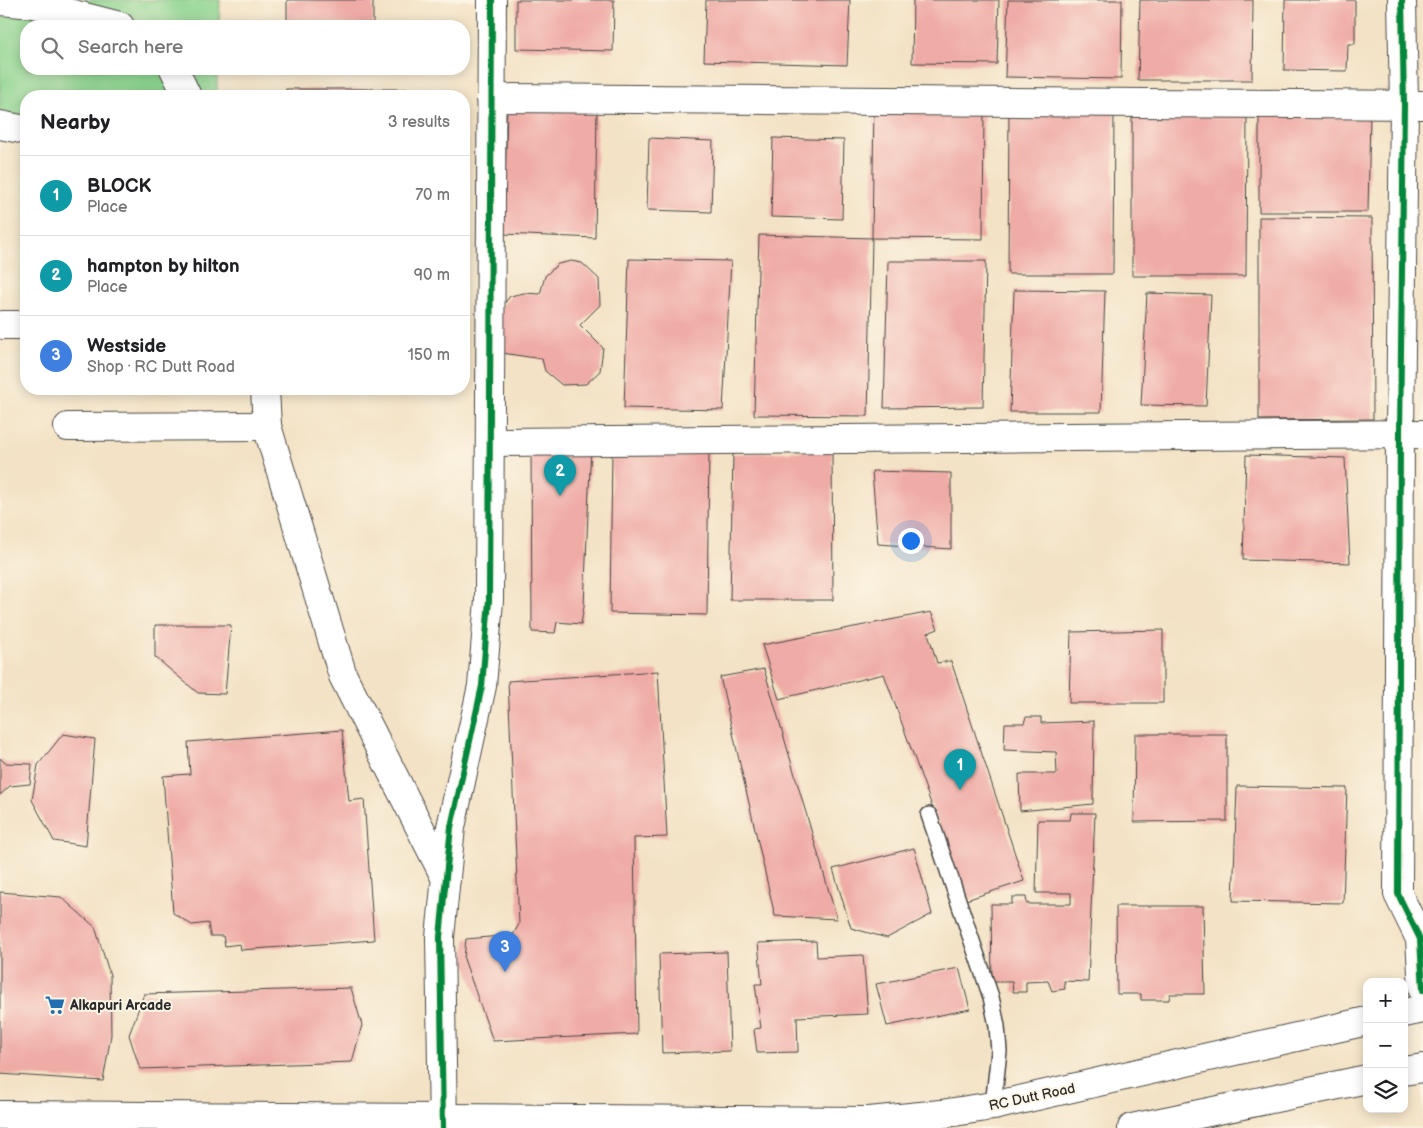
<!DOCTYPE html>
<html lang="en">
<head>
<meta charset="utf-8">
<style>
  body { margin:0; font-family:"Balsamiq Sans",sans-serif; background:#f6f6f6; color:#202124 }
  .controls { position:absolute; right:15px; bottom:15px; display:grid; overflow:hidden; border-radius:10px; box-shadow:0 2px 12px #0003 }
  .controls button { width:45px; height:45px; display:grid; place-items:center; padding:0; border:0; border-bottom:1px solid #e0e0e0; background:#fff; color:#202124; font:25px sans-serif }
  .you { position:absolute; left:910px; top:540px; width:18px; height:18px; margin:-12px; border:4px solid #fff; border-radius:50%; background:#1a73e8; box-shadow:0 0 0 8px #1a73e833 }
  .badge { display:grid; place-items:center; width:32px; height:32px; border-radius:50%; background:#1f6fb2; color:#fff; font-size:16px; font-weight:700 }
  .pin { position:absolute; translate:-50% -41px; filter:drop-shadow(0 1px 2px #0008) }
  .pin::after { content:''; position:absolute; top:26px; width:18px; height:15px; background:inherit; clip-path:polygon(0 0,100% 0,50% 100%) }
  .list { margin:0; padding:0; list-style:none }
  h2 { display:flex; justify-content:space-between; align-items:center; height:65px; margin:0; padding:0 20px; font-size:21px }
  h2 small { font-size:16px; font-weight:400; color:#757577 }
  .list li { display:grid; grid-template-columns:32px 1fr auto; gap:15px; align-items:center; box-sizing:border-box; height:80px; padding:0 20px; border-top:1px solid #e0e0e0 }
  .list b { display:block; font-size:19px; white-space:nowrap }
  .list p { margin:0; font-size:16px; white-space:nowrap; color:#757577 }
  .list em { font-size:16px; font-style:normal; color:#757577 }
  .icon { flex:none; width:28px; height:28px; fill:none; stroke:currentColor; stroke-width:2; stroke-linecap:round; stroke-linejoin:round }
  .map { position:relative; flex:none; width:1423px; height:1128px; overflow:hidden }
  .search { position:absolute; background:#fff; box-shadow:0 2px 12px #0003; left:20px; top:20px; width:450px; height:55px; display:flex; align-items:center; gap:12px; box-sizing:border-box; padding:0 18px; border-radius:20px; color:#757577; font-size:19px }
  .panel { position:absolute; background:#fff; box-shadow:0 2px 12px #0003; left:20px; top:90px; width:450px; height:305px; border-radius:20px }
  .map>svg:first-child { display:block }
  .green { fill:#8cd48f; stroke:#5c805d }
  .building { fill:#efaba6 }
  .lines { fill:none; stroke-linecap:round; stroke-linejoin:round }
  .lane-casing { stroke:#494642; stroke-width:18 }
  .street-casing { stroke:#494642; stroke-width:30 }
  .secondary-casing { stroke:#494642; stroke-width:30 }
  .lane { stroke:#fff; stroke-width:15 }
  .street { stroke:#fff; stroke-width:28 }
  .secondary { stroke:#fff; stroke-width:28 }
  .cycleway-casing { stroke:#fcf5e5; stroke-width:9 }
  .cycleway { stroke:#00873e; stroke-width:6 }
  .labels { text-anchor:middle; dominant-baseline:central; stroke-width:4; stroke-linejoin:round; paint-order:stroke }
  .poi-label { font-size:14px; font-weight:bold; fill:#2b2b2b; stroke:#fcf5e5; text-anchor:start }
  .street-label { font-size:14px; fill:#2b2b2b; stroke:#fcf5e5 }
</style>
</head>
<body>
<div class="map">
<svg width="1423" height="1128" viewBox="0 0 1423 1128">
  <rect width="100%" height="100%" fill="#fcf5e5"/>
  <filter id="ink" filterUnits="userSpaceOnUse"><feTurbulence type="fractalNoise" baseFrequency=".02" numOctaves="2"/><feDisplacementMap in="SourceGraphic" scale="10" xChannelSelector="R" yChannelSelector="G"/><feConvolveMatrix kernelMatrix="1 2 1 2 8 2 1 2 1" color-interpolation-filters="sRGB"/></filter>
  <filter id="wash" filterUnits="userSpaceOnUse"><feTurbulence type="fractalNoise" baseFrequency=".0096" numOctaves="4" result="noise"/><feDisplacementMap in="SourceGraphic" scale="20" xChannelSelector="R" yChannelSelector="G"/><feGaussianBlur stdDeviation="1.12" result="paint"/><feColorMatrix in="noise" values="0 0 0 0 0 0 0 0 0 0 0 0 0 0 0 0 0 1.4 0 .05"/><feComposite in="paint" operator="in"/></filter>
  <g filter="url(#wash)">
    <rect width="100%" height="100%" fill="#f3e2c5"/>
    <!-- green -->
    <path class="green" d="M 0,0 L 220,0 L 219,26 L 26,26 L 26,69 L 217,69 L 217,96 L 26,96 L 26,122 L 0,118 Z"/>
    <g id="blocks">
      <!-- building -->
      <g class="building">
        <path d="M 287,0 L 373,0 L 373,25 L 287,21 Z"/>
        <path d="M 516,0 L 614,0 L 613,51 L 516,49 Z"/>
        <path d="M 706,0 L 850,0 L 847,65 L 704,61 Z"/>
        <path d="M 913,0 L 999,0 L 997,64 L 912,63 Z"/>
        <path d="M 1008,0 L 1122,0 L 1121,79 L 1005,77 Z"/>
        <path d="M 1140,0 L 1253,0 L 1252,80 L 1138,80 Z"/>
        <path d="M 1285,0 L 1355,0 L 1355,44 L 1348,44 L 1347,71 L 1284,70 Z"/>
        <rect x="286" y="89" width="136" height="7"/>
        <path d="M 874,104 L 984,105 L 983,239 L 872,238 Z"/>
        <path d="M 1009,106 L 1114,107 L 1113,274 L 1008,274 Z"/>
        <path d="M 507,107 L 597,108 L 595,238 L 504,234 Z"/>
        <path d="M 1247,112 L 1246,276 L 1132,276 L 1132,113 Z"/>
        <path d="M 1259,112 L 1370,113 L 1368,212 L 1259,212 Z"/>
        <path d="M 649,138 L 713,141 L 711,212 L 647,210 Z"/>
        <path d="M 773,138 L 844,140 L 842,219 L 771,217 Z"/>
        <path d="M 1259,217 L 1372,218 L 1373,419 L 1259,420 Z"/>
        <path d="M 759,235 L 872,238 L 868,416 L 754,415 Z"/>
        <path d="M 629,259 L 731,261 L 723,410 L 624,408 Z"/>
        <path d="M 571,261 L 582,263 L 599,279 L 600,305 L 580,325 L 603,348 L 600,371 L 586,384 L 562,385 L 545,371 L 542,359 L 502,353 L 497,313 L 510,296 L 524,293 L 540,294 L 545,276 L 558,264 Z"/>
        <path d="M 888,261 L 986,261 L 983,407 L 884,408 Z"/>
        <path d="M 1014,290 L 1105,291 L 1101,412 L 1010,412 Z"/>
        <path d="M 1147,293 L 1211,295 L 1206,406 L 1141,405 Z"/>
        <path d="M 591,444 L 584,606 L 581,624 L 557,622 L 555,633 L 532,632 L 531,447 Z"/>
        <path d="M 709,448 L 707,615 L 610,613 L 612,450 Z"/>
        <path d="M 832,450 L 833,600 L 730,600 L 733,454 Z"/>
        <path d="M 1246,455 L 1345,458 L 1350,563 L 1243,560 Z"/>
        <path d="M 872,471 L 951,473 L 951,549 L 878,544 Z"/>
        <path d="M 931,612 L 938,629 L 928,633 L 937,663 L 951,661 L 1024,881 L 966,900 L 884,674 L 779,699 L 762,645 Z"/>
        <path d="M 155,625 L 231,625 L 225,694 L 198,693 L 155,657 Z"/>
        <path d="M 1163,630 L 1163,703 L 1069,703 L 1071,632 Z"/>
        <path d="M 764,669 L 837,919 L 775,916 L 720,677 Z"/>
        <path d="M 658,671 L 667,837 L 634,838 L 637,1034 L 493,1041 L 464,959 L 466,939 L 513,935 L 519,924 L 508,681 Z"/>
        <path d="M 1026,717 L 1041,717 L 1041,723 L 1094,721 L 1093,804 L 1020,811 L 1019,774 L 1057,774 L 1056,752 L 1004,750 L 1005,723 L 1024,723 Z"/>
        <path d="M 342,730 L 349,801 L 364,799 L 374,940 L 241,950 L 240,944 L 225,946 L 223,936 L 210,936 L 208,923 L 192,925 L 173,913 L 163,776 L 190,774 L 188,742 Z"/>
        <path d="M 63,734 L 95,739 L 86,846 L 54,841 L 32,800 L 38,765 Z"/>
        <path d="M 1135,734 L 1227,734 L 1227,821 L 1134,822 Z"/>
        <path d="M 0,758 L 5,763 L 32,764 L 30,784 L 10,786 L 0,795 Z"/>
        <path d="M 1237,786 L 1347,788 L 1343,903 L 1233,901 Z"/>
        <path d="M 1071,813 L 1095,813 L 1088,982 L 1064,981 L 1065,989 L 1052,991 L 1048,981 L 1026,982 L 1026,992 L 1013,992 L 1012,982 L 992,982 L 991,904 L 1012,904 L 1012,897 L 1026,897 L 1027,904 L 1071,904 L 1071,893 L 1036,893 L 1038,820 L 1070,820 Z"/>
        <path d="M 914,848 L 932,914 L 887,938 L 851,928 L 833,869 Z"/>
        <path d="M 0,892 L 61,897 L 95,927 L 110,975 L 111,1035 L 103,1081 L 0,1074 Z"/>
        <path d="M 1116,906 L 1203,906 L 1205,994 L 1170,994 L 1169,1000 L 1141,1000 L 1141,994 L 1117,994 Z"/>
        <path d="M 816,941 L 817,957 L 863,955 L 868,1014 L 797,1017 L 798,1052 L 757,1053 L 754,1029 L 761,1028 L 755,984 L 762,984 L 758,943 Z"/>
        <path d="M 727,952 L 730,1051 L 662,1053 L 659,954 Z"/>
        <path d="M 959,968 L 970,1009 L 887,1026 L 876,984 Z"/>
        <path d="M 351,988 L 362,1025 L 352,1062 L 140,1069 L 129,1035 L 144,994 Z"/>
      </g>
    </g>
  </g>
  <g filter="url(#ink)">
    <use href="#blocks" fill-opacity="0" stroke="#494642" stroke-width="1"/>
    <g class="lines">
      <defs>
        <path id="lane" d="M 929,815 L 991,997 L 997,1026 L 999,1051 L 993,1106"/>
        <g id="street">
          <path d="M 0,1 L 34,4 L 120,26"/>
          <path d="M 174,69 L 187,96"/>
          <path d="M 491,98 L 1423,105"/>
          <path d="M 0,125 L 26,130"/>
          <path d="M 3,325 L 26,325"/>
          <path d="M 265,389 L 267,426 L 343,676 L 446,879"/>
          <path d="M 68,427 L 267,426"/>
          <path d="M 490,442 L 1423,434"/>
          <path d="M 443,1128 L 440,937 L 451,827 L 482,686 L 489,600 L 492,0"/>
        </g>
        <g id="secondary">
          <path d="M 1402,0 L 1404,105 L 1400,433 L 1398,894 L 1420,939 L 1423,990"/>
          <path d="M 1404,1013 L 1423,1009"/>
          <path d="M 1404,1071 L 1423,1068"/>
          <path d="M 0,1115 L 869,1121 L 941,1114 L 993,1106 L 1367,1021"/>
          <path d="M 1132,1128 L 1367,1079"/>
        </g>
      </defs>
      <!-- lane casing -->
      <use href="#lane" class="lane-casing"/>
      <!-- street casing -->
      <use href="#street" class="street-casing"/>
      <!-- secondary casing -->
      <use href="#secondary" class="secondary-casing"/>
      <!-- lane -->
      <use href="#lane" class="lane"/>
      <!-- street -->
      <use href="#street" class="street"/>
      <!-- secondary -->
      <use href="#secondary" class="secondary"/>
      <defs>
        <g id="cycleway">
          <path d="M 1402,0 L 1404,105 L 1400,433 L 1398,894 L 1420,939 L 1423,990"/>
          <path d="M 443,1128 L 440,937 L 451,827 L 482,686 L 489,600 L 492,0"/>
        </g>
      </defs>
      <!-- cycleway casing -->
      <use href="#cycleway" class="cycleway-casing"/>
      <!-- cycleway -->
      <use href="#cycleway" class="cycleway"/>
    </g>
  </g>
  <!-- icons -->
  <defs>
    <symbol id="supermarket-bare" viewBox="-9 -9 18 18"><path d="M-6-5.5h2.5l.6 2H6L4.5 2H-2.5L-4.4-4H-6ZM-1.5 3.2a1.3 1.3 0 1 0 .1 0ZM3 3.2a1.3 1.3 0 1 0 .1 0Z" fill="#1f6fb2" stroke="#fcf5e5" stroke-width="2.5" paint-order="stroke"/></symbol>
  </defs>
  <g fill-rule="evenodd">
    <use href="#supermarket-bare" x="41" y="991" width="28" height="28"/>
  </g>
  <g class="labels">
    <!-- poi labels -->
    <g class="poi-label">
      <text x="70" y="1005">Alkapuri Arcade</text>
    </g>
    <!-- street labels -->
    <g class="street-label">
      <text transform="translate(1032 1097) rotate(-12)">RC Dutt Road</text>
    </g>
  </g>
</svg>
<div class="controls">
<button>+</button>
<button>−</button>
<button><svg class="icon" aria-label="layers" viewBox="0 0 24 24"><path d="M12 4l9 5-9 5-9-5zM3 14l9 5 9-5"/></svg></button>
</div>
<div class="you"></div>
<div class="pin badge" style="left:960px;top:790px;background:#0f9aa8">1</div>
<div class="pin badge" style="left:560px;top:496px;background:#0f9aa8">2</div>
<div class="pin badge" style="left:505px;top:972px;background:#3f7fe0">3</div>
<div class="search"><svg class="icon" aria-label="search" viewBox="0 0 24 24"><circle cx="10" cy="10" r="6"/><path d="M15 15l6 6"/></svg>Search here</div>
<section class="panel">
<h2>Nearby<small>3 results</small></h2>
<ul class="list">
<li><span class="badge" style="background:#0f9aa8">1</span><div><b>BLOCK</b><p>Place</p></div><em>70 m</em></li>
<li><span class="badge" style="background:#0f9aa8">2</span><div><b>hampton by hilton</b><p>Place</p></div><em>90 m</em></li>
<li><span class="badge" style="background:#3f7fe0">3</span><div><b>Westside</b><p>Shop · RC Dutt Road</p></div><em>150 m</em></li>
</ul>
</section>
</div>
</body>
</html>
